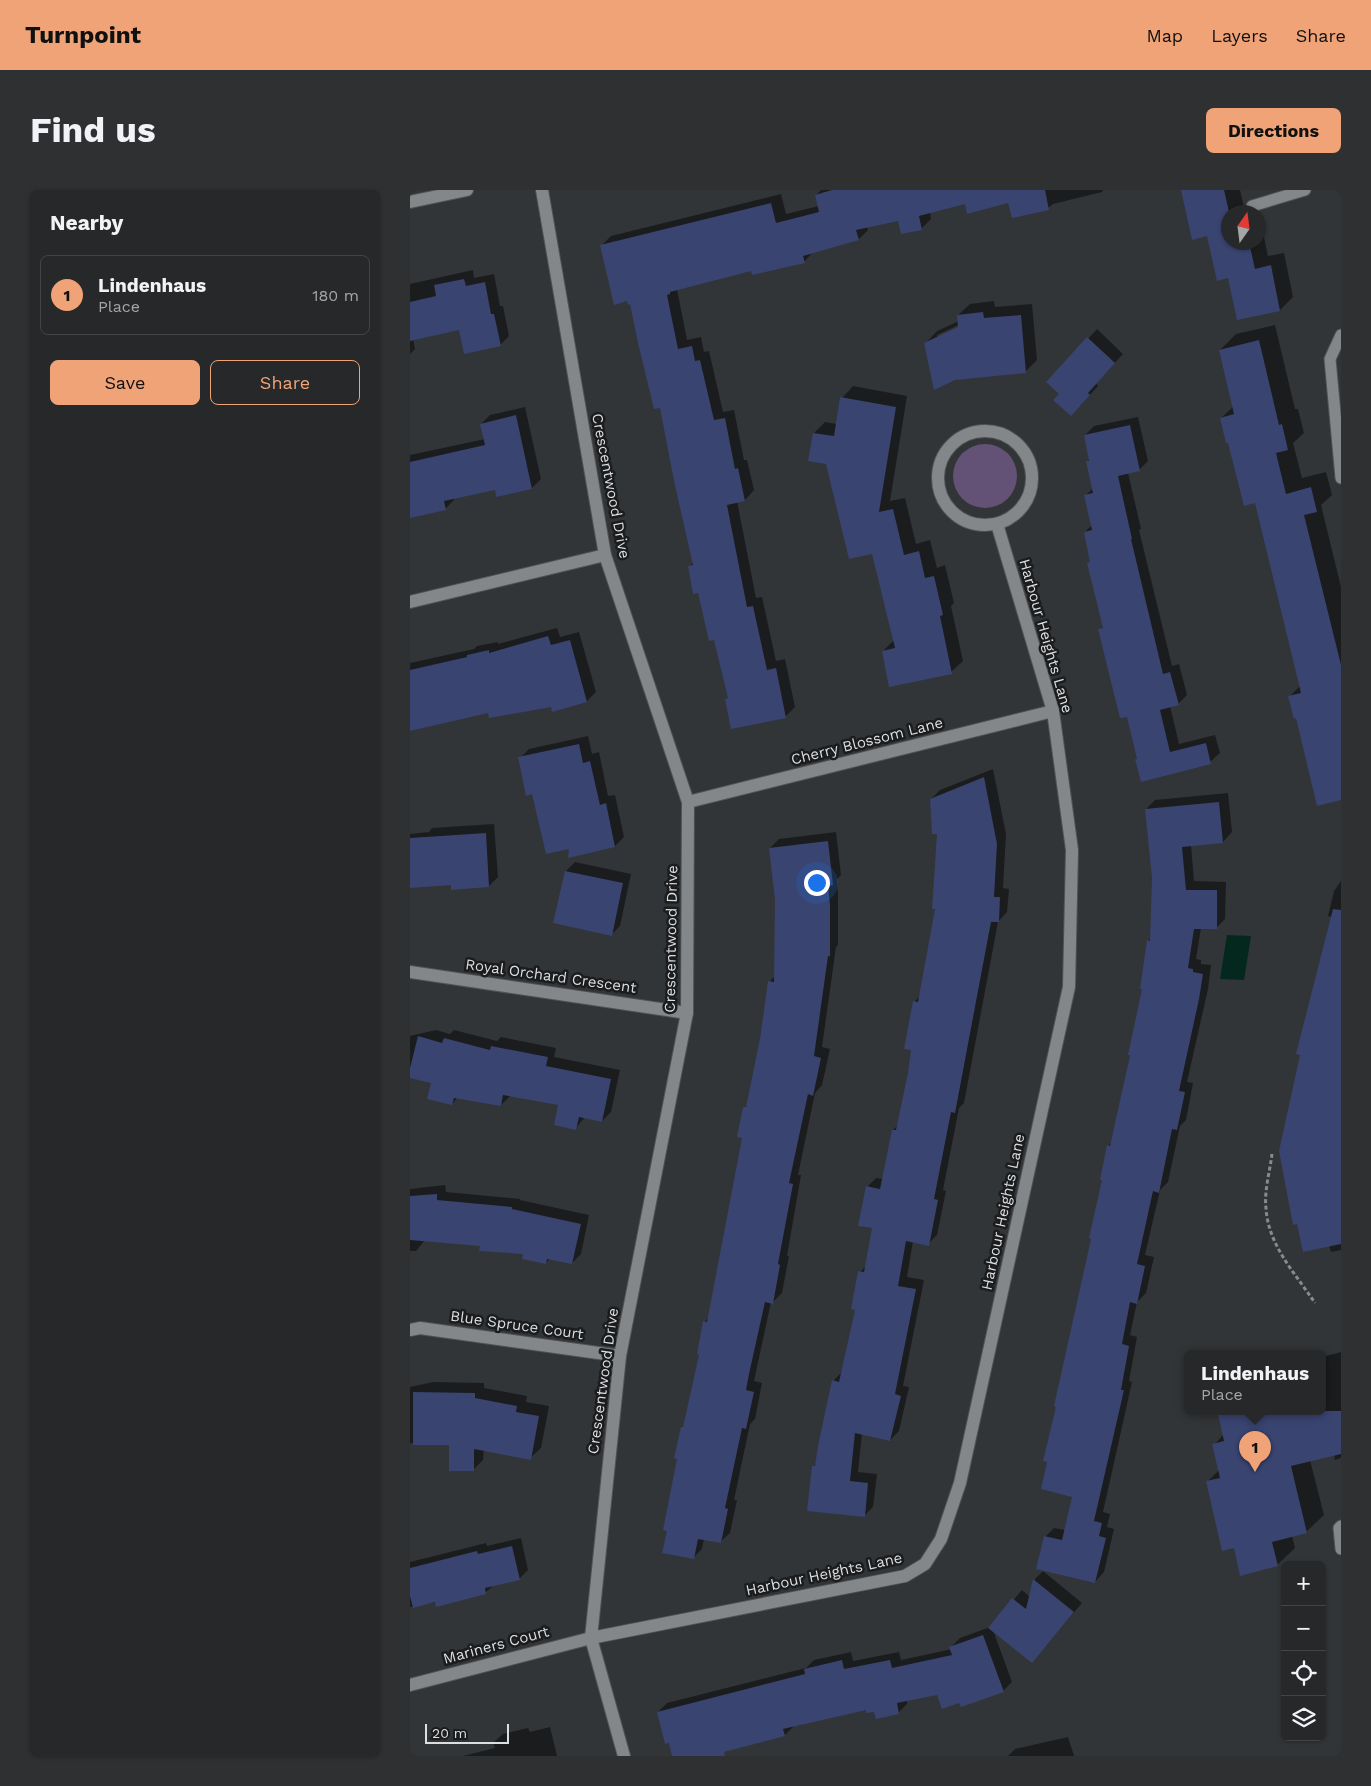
<!DOCTYPE html>
<html lang="en">
<head>
<meta charset="utf-8">
<style>
  body { margin:0; font-family:"Work Sans",sans-serif; background:#2e3031; color:#f1f3f6 }
  .controls { position:absolute; right:15px; bottom:15px; display:grid; overflow:hidden; border-radius:8px; box-shadow:0 1px 4px #0004 }
  .controls button { width:45px; height:45px; display:grid; place-items:center; padding:0; border:0; border-bottom:1px solid #424446; background:#262829; color:#f1f3f6; font:25px sans-serif }
  .compass { position:absolute; left:811px; top:15px; width:45px; height:45px; border-radius:50%; background:#262829; box-shadow:0 1px 4px #0004; rotate:14deg }
  .scale { position:absolute; left:15px; bottom:12px; width:84px; box-sizing:border-box; padding-left:5px; border:2px solid #dddee0; border-top:0; font-size:14px; line-height:18px; white-space:nowrap; color:#dddee0; -webkit-text-stroke:4px #1b1c1d; paint-order:stroke }
  .you { position:absolute; left:406px; top:692px; width:18px; height:18px; margin:-12px; border:4px solid #fff; border-radius:50%; background:#1a73e8; box-shadow:0 0 0 8px #1a73e833 }
  .badge { display:grid; place-items:center; width:32px; height:32px; border-radius:50%; background:#efa377; color:#111; font-size:16px; font-weight:700 }
  .pin { position:absolute; translate:-50% -41px; filter:drop-shadow(0 1px 2px #0008) }
  .pin::after { content:''; position:absolute; top:26px; width:18px; height:15px; background:inherit; clip-path:polygon(0 0,100% 0,50% 100%) }
  .popup { position:absolute; left:774px; top:1160px; width:142px; height:65px; box-sizing:border-box; display:grid; place-content:center; border-radius:8px; background:#262829; filter:drop-shadow(0 1px 4px #0005); font-size:16px; white-space:nowrap; color:#a4a6a8 }
  .popup b { font-size:19px; color:#f1f3f6 }
  .popup::after { content:''; position:absolute; left:50%; top:100%; margin-left:-10px; border:10px solid transparent; border-top-color:#262829 }
  .list { margin:0; padding:0; list-style:none }
  h2 { display:flex; justify-content:space-between; align-items:center; height:65px; margin:0; padding:0 20px; font-size:21px }
  h2 small { font-size:16px; font-weight:400; color:#a4a6a8 }
  .list li { display:grid; grid-template-columns:32px 1fr auto; gap:15px; align-items:center; box-sizing:border-box; height:80px; margin:0 10px 10px; padding:0 10px; border:1px solid #424446; border-radius:8px }
  .list b { display:block; font-size:19px; white-space:nowrap }
  .list p { margin:0; font-size:16px; white-space:nowrap; color:#a4a6a8 }
  .list em { font-size:16px; font-style:normal; color:#a4a6a8 }
  .actions { display:flex; gap:10px; padding:15px 20px }
  .actions a { flex:1; padding:11px 0; border:1px solid #efa377; border-radius:8px; text-align:center; font-size:18px; color:#efa377 }
  .actions .main { background:#efa377; color:#111 }
  .icon { flex:none; width:28px; height:28px; fill:none; stroke:currentColor; stroke-width:2; stroke-linecap:round; stroke-linejoin:round }
  .map { position:relative; flex:none; width:931px; height:1566px; overflow:hidden; border-radius:8px }
  header { display:flex; align-items:center; gap:30px; box-sizing:border-box; height:70px; padding:0 25px; background:#efa377; color:#111 }
  header strong { font-size:24px }
  nav { display:flex; gap:28px; margin-inline-start:auto; font-size:18px }
  .intro { display:flex; align-items:center; justify-content:space-between; box-sizing:border-box; height:120px; padding:0 30px }
  h1 { margin:0; font-size:35px }
  .button { padding:12px 22px; border-radius:8px; background:#efa377; color:#111; font-size:18px; font-weight:700 }
  main { display:flex; gap:30px; padding:0 30px }
  aside { flex:1; background:#262829; border-radius:8px; box-shadow:0 1px 4px #0004 }
  .map>svg:first-child { display:block }
  .green { fill:#635275 }
  .water { fill:#04281d }
  .shadow { fill:#0007; fill-rule:evenodd }
  .building { fill:#394471 }
  .lines { fill:none; stroke-linecap:round; stroke-linejoin:round }
  .lane-casing { stroke:#515254; stroke-width:13 }
  .street-casing { stroke:#515254; stroke-width:14 }
  .secondary-casing { stroke:#515254; stroke-width:14 }
  .path { stroke:#888a8c; stroke-width:3; stroke-dasharray:4 2.5; stroke-linecap:butt }
  .lane { stroke:#84878a; stroke-width:11 }
  .street { stroke:#84878a; stroke-width:12 }
  .secondary { stroke:#84878a; stroke-width:12 }
  .labels { text-anchor:middle; dominant-baseline:central; stroke-width:5; stroke-linejoin:round; paint-order:stroke }
  .street-label { font-size:15px; fill:#dddee0; stroke:#1b1c1d }
</style>
</head>
<body>
<header>
<strong>Turnpoint</strong>
<nav><a>Map</a><a>Layers</a><a>Share</a></nav>
</header>
<div class="intro"><h1>Find us</h1><a class="button">Directions</a></div>
<main>
<aside>
<h2>Nearby<small></small></h2>
<ul class="list">
<li><span class="badge">1</span><div><b>Lindenhaus</b><p>Place</p></div><em>180 m</em></li>
</ul>
<div class="actions"><a class="main">Save</a><a>Share</a></div>
</aside>
<div class="map">
<svg width="931" height="1566" viewBox="0 0 931 1566">
  <rect width="100%" height="100%" fill="#323537"/>
  <!-- green -->
  <circle class="green" cx="575" cy="286" r="32"/>
  <!-- water -->
  <path class="water" d="M 817,745 L 841,746 L 834,790 L 810,789 Z"/>
  <!-- shadow -->
  <g class="shadow">
    <path d="M 411,0 L 693,0 L 692,2 L 643,14 L 638,18 L 599,11 L 555,12 L 520,22 L 521,29 L 512,38 L 492,43 L 489,29 L 457,36 L 458,40 L 449,49 L 403,62 L 394,72 L 342,80 L 267,99 L 277,150 L 291,147 L 294,162 L 299,161 L 313,222 L 324,220 L 334,270 L 337,270 L 344,300 L 335,310 L 327,311 L 346,408 L 352,407 L 366,471 L 375,469 L 385,517 L 376,526 L 322,538 L 316,509 L 319,507 L 305,448 L 280,376 L 284,372 L 251,217 L 221,113 L 191,56 L 201,46 L 371,4 L 376,24 L 409,16 L 406,5 Z"/>
    <path d="M 772,0 L 830,0 L 835,22 L 818,22 L 818,52 L 848,52 L 849,23 L 858,66 L 874,63 L 883,107 L 870,120 L 819,87 L 798,45 Z"/>
    <path d="M 63,80 L 64,88 L 84,84 L 90,116 L 93,116 L 99,146 L 90,155 L 50,138 L 3,149 L 5,159 L 0,164 L 0,94 Z"/>
    <path d="M 584,111 L 585,117 L 622,114 L 627,170 L 616,181 L 545,189 L 516,153 L 527,141 L 549,131 L 548,125 L 560,114 ZM 553,133 L 554,135 L 527,148 L 527,145 Z"/>
    <path d="M 865,135 L 885,219 L 888,219 L 894,243 L 883,253 L 892,288 L 916,282 L 922,305 L 911,315 L 931,397 L 931,609 L 887,527 L 880,506 L 890,496 L 846,312 L 811,228 L 824,216 L 810,160 L 826,144 Z"/>
    <path d="M 687,139 L 713,164 L 686,193 L 688,196 L 670,216 L 651,204 L 638,192 Z"/>
    <path d="M 443,196 L 497,206 L 480,311 L 495,308 L 506,354 L 520,350 L 527,378 L 535,375 L 544,413 L 541,416 L 553,471 L 541,482 L 473,461 L 484,450 L 463,362 L 404,243 L 415,232 L 427,234 L 432,208 Z"/>
    <path d="M 115,217 L 131,289 L 122,298 L 86,298 L 44,308 L 44,310 L 35,319 L 0,327 L 0,265 L 75,249 L 71,234 L 80,225 Z"/>
    <path d="M 728,227 L 738,271 L 729,280 L 718,283 L 731,339 L 729,340 L 762,476 L 769,474 L 777,505 L 768,514 L 760,516 L 769,554 L 805,545 L 810,563 L 800,572 L 728,568 L 718,526 L 690,440 L 694,436 L 679,373 L 681,371 L 675,342 L 682,335 L 676,305 L 683,298 L 677,272 L 680,269 L 675,245 L 684,236 Z"/>
    <path d="M 147,438 L 150,447 L 169,442 L 186,502 L 177,511 L 143,521 L 141,515 L 79,522 L 0,540 L 0,473 L 64,459 L 67,456 L 88,452 L 88,454 Z"/>
    <path d="M 178,546 L 182,564 L 189,562 L 198,606 L 205,605 L 214,647 L 205,656 L 123,603 L 110,568 L 119,559 Z"/>
    <path d="M 583,579 L 596,644 L 593,698 L 599,699 L 597,722 L 588,732 L 554,913 L 549,918 L 533,1000 L 536,1001 L 527,1045 L 518,1054 L 503,1051 L 497,1087 L 514,1090 L 493,1196 L 499,1197 L 489,1241 L 480,1250 L 452,1243 L 448,1282 L 467,1284 L 463,1317 L 454,1326 L 403,1277 L 407,1273 L 423,1191 L 433,1181 L 446,1119 L 450,1082 L 457,1075 L 464,1037 L 457,997 L 466,988 L 473,989 L 483,940 L 488,935 L 499,883 L 502,859 L 504,812 L 510,806 L 526,718 L 528,643 L 521,609 L 530,600 Z"/>
    <path d="M 818,603 L 822,642 L 813,652 L 781,655 L 784,691 L 816,692 L 815,729 L 806,738 L 791,738 L 786,769 L 791,770 L 791,774 L 801,775 L 798,799 L 777,892 L 783,893 L 776,930 L 770,936 L 758,992 L 750,1000 L 735,1065 L 744,1067 L 736,1103 L 727,1112 L 720,1145 L 727,1147 L 719,1191 L 722,1192 L 693,1322 L 700,1324 L 697,1337 L 704,1339 L 694,1382 L 685,1392 L 635,1347 L 644,1338 L 655,1340 L 663,1306 L 648,1216 L 694,989 L 698,956 L 702,952 L 734,798 L 738,751 L 741,748 L 743,688 L 736,619 L 745,610 Z"/>
    <path d="M 84,634 L 88,687 L 79,696 L 42,693 L 0,697 L 0,644 L 19,642 L 22,638 Z"/>
    <path d="M 426,642 L 431,685 L 427,689 L 428,705 L 428,755 L 426,757 L 412,857 L 420,859 L 412,895 L 405,903 L 388,985 L 391,985 L 377,1066 L 379,1066 L 372,1103 L 363,1112 L 361,1112 L 344,1191 L 352,1193 L 345,1229 L 340,1234 L 324,1310 L 327,1310 L 320,1343 L 310,1352 L 294,1349 L 292,1359 L 283,1368 L 258,1340 L 272,1237 L 275,1234 L 290,1164 L 295,1132 L 299,1127 L 333,947 L 334,918 L 338,914 L 352,849 L 360,791 L 366,785 L 366,710 L 360,658 L 369,649 Z"/>
    <path d="M 165,672 L 221,684 L 210,736 L 201,745 L 145,732 L 156,681 Z"/>
    <path d="M 931,691 L 931,1060 L 921,1062 L 919,1055 L 922,727 L 918,726 L 924,701 Z"/>
    <path d="M 26,840 L 40,844 L 44,840 L 87,851 L 91,847 L 146,858 L 144,867 L 210,880 L 201,922 L 192,931 L 175,927 L 165,939 L 150,914 L 100,906 L 91,915 L 48,907 L 42,914 L 26,882 L 0,887 L 0,846 Z"/>
    <path d="M 35,995 L 36,1002 L 110,1009 L 110,1010 L 179,1025 L 171,1064 L 162,1073 L 140,1068 L 136,1073 L 115,1063 L 71,1055 L 15,1050 L 6,1061 L 0,1061 L 0,999 Z"/>
    <path d="M 931,1162 L 931,1268 L 925,1270 L 924,1264 L 900,1270 L 914,1325 L 896,1342 L 882,1346 L 885,1358 L 867,1375 L 825,1357 L 797,1292 L 809,1280 L 804,1255 L 814,1244 L 809,1224 L 812,1221 L 912,1221 L 912,1167 Z"/>
    <path d="M 23,1192 L 74,1193 L 74,1198 L 117,1206 L 116,1212 L 139,1216 L 131,1258 L 120,1268 L 74,1259 L 73,1270 L 63,1280 L 40,1254 L 0,1253 L 0,1197 Z"/>
    <path d="M 111,1348 L 118,1380 L 109,1389 L 84,1395 L 75,1403 L 0,1417 L 0,1372 L 76,1353 L 77,1356 Z"/>
    <path d="M 633,1381 L 672,1413 L 622,1472 L 583,1440 L 602,1492 L 593,1501 L 550,1511 L 527,1504 L 497,1510 L 497,1514 L 488,1523 L 457,1518 L 384,1536 L 375,1545 L 308,1563 L 306,1566 L 263,1566 L 260,1552 L 248,1522 L 257,1513 L 396,1478 L 404,1470 L 441,1462 L 443,1471 L 489,1462 L 491,1470 L 542,1459 L 541,1457 L 550,1448 L 580,1437 L 612,1400 L 620,1407 L 625,1389 Z"/>
    <path d="M 140,1537 L 147,1566 L 53,1566 L 85,1558 L 83,1553 L 93,1544 L 118,1538 L 120,1542 Z"/>
    <path d="M 658,1547 L 664,1566 L 598,1566 L 605,1559 Z"/>
  </g>
  <!-- building -->
  <g class="building">
    <path d="M 422,0 L 635,0 L 639,20 L 602,28 L 598,13 L 557,24 L 555,14 L 509,26 L 512,40 L 491,44 L 488,31 L 446,40 L 449,50 L 393,66 L 395,73 L 342,85 L 341,81 L 260,102 L 260,104 L 257,105 L 268,159 L 282,156 L 285,171 L 290,170 L 304,230 L 315,228 L 325,279 L 328,278 L 335,311 L 317,315 L 337,417 L 343,416 L 357,480 L 366,478 L 376,528 L 321,539 L 315,509 L 318,508 L 304,450 L 299,451 L 288,403 L 283,404 L 278,376 L 283,375 L 264,291 L 250,218 L 244,219 L 228,153 L 220,114 L 218,115 L 217,111 L 204,115 L 190,55 L 361,13 L 366,33 L 409,22 L 405,5 Z"/>
    <path d="M 771,0 L 814,0 L 819,22 L 818,52 L 839,52 L 845,79 L 861,75 L 870,121 L 827,130 L 818,88 L 807,91 L 797,46 L 782,50 Z"/>
    <path d="M 54,89 L 56,96 L 75,92 L 81,124 L 84,124 L 91,156 L 54,164 L 49,140 L 0,151 L 0,112 L 26,106 L 24,95 Z"/>
    <path d="M 573,122 L 574,128 L 611,125 L 616,183 L 545,190 L 524,200 L 514,153 L 548,137 L 547,125 Z"/>
    <path d="M 677,147 L 705,173 L 678,203 L 680,205 L 661,226 L 643,210 L 649,204 L 636,192 Z"/>
    <path d="M 849,150 L 869,235 L 872,234 L 878,260 L 866,263 L 876,304 L 901,297 L 907,322 L 894,325 L 931,475 L 931,610 L 907,616 L 886,528 L 884,529 L 878,506 L 891,503 L 845,313 L 834,316 L 818,253 L 816,253 L 810,228 L 824,224 L 809,160 Z"/>
    <path d="M 430,207 L 486,217 L 469,322 L 483,319 L 494,365 L 509,361 L 515,388 L 524,386 L 533,425 L 530,426 L 542,484 L 479,497 L 472,461 L 485,458 L 462,364 L 439,369 L 416,274 L 398,271 L 403,243 L 424,246 Z"/>
    <path d="M 106,225 L 122,299 L 86,307 L 85,300 L 34,311 L 36,320 L 0,328 L 0,272 L 75,255 L 70,234 Z"/>
    <path d="M 720,235 L 730,281 L 708,286 L 722,349 L 721,349 L 753,484 L 760,482 L 769,515 L 750,520 L 760,562 L 796,553 L 801,574 L 731,592 L 725,569 L 727,569 L 717,527 L 710,528 L 688,439 L 693,438 L 677,373 L 680,372 L 674,342 L 682,340 L 674,305 L 683,303 L 676,271 L 679,271 L 674,245 Z"/>
    <path d="M 138,446 L 141,455 L 160,450 L 177,512 L 142,522 L 141,517 L 79,528 L 78,523 L 0,541 L 0,480 L 57,467 L 57,465 L 79,460 L 79,463 Z"/>
    <path d="M 169,554 L 173,573 L 180,571 L 190,615 L 196,613 L 205,657 L 158,668 L 159,659 L 136,664 L 122,604 L 116,606 L 108,567 Z"/>
    <path d="M 574,587 L 587,654 L 584,707 L 590,707 L 589,732 L 581,732 L 545,923 L 541,922 L 524,1009 L 528,1010 L 519,1056 L 496,1051 L 488,1096 L 506,1099 L 485,1204 L 491,1206 L 480,1251 L 445,1243 L 440,1291 L 458,1293 L 455,1327 L 397,1321 L 402,1276 L 405,1276 L 408,1256 L 422,1190 L 429,1192 L 445,1120 L 441,1119 L 448,1081 L 454,1082 L 462,1038 L 448,1036 L 456,996 L 470,999 L 482,940 L 486,940 L 498,883 L 501,860 L 494,859 L 503,811 L 508,812 L 525,719 L 522,719 L 527,644 L 522,644 L 520,609 Z"/>
    <path d="M 809,612 L 813,653 L 772,657 L 776,700 L 807,700 L 807,739 L 784,739 L 778,778 L 783,779 L 783,782 L 793,784 L 789,809 L 769,901 L 775,902 L 767,940 L 762,939 L 749,1003 L 743,1001 L 727,1074 L 735,1076 L 727,1114 L 720,1112 L 712,1154 L 719,1156 L 711,1200 L 714,1200 L 684,1331 L 692,1333 L 689,1346 L 696,1348 L 685,1393 L 626,1379 L 634,1346 L 652,1350 L 662,1307 L 631,1299 L 637,1272 L 633,1271 L 646,1217 L 644,1216 L 681,1049 L 679,1048 L 692,990 L 690,990 L 697,955 L 700,956 L 720,865 L 718,865 L 732,799 L 730,799 L 737,750 L 740,751 L 742,688 L 735,619 Z"/>
    <path d="M 76,643 L 79,697 L 41,700 L 41,695 L 0,698 L 0,648 Z"/>
    <path d="M 418,651 L 423,695 L 418,696 L 420,715 L 420,766 L 418,766 L 404,866 L 411,868 L 403,906 L 398,904 L 379,993 L 383,994 L 368,1074 L 370,1075 L 363,1114 L 355,1112 L 339,1184 L 336,1200 L 344,1202 L 336,1239 L 332,1238 L 315,1318 L 318,1319 L 311,1353 L 288,1349 L 284,1369 L 252,1363 L 257,1341 L 253,1340 L 267,1269 L 264,1268 L 271,1237 L 273,1237 L 289,1165 L 287,1164 L 293,1131 L 297,1132 L 332,948 L 327,947 L 333,917 L 336,917 L 350,849 L 358,791 L 364,792 L 365,710 L 359,658 Z"/>
    <path d="M 155,681 L 213,693 L 202,746 L 143,733 Z"/>
    <path d="M 923,719 L 931,720 L 931,1054 L 893,1062 L 887,1034 L 883,1035 L 869,961 L 890,865 L 886,864 Z"/>
    <path d="M 8,846 L 32,853 L 34,848 L 80,860 L 81,856 L 138,867 L 136,876 L 201,889 L 192,932 L 169,927 L 166,940 L 144,935 L 148,915 L 93,905 L 91,916 L 44,908 L 42,915 L 17,909 L 21,893 L 0,888 L 0,878 Z"/>
    <path d="M 27,1004 L 27,1010 L 102,1017 L 102,1019 L 171,1034 L 162,1074 L 137,1069 L 136,1074 L 112,1069 L 113,1064 L 69,1061 L 70,1056 L 0,1050 L 0,1006 Z"/>
    <path d="M 3,1202 L 65,1203 L 65,1208 L 107,1216 L 106,1222 L 129,1226 L 121,1270 L 64,1259 L 64,1281 L 39,1281 L 39,1255 L 3,1255 Z"/>
    <path d="M 820,1221 L 931,1221 L 931,1264 L 881,1276 L 897,1343 L 862,1352 L 868,1376 L 830,1386 L 824,1358 L 812,1361 L 796,1291 L 810,1288 L 802,1254 L 814,1251 L 808,1224 Z"/>
    <path d="M 102,1356 L 110,1390 L 75,1398 L 76,1404 L 26,1417 L 25,1412 L 3,1418 L 0,1406 L 0,1378 L 67,1361 L 68,1364 Z"/>
    <path d="M 623,1389 L 664,1422 L 622,1473 L 578,1438 L 602,1408 L 616,1419 Z"/>
    <path d="M 573,1445 L 594,1502 L 551,1517 L 549,1513 L 532,1519 L 527,1505 L 487,1513 L 489,1524 L 466,1529 L 464,1522 L 456,1523 L 456,1520 L 373,1539 L 375,1546 L 314,1562 L 315,1566 L 262,1566 L 259,1553 L 255,1554 L 247,1522 L 395,1484 L 394,1479 L 432,1470 L 434,1479 L 480,1470 L 482,1478 L 542,1465 L 539,1457 Z"/>
  </g>
  <g class="lines">
    <defs>
      <g id="lane">
        <path d="M 842,16 L 895,0"/>
        <path d="M 931,145 L 920,169 L 931,288"/>
        <path d="M 931,1336 L 929,1338 L 931,1359"/>
      </g>
      <g id="street">
        <path d="M 132,0 L 195,365 L 278,612 L 277,823 L 210,1166 L 181,1448 L 214,1566"/>
        <circle cx="575" cy="288" r="47"/>
        <path d="M 0,412 L 195,365"/>
        <path d="M 278,612 L 643,521"/>
        <path d="M 0,782 L 277,823"/>
        <path d="M 0,1140 L 10,1138 L 210,1166"/>
        <path d="M 0,1495 L 181,1448 L 495,1386 L 515,1374 L 531,1349 L 550,1293 L 659,797 L 662,660 L 643,521 L 587,334"/>
      </g>
      <path id="secondary" d="M 0,12 L 57,0"/>
    </defs>
    <!-- lane casing -->
    <use href="#lane" class="lane-casing"/>
    <!-- street casing -->
    <use href="#street" class="street-casing"/>
    <!-- secondary casing -->
    <use href="#secondary" class="secondary-casing"/>
    <!-- path -->
    <path class="path" d="M 862,964 C 860,981 854,1001 856,1018 C 858,1055 885,1083 905,1113"/>
    <!-- lane -->
    <use href="#lane" class="lane"/>
    <!-- street -->
    <use href="#street" class="street"/>
    <!-- secondary -->
    <use href="#secondary" class="secondary"/>
  </g>
  <g class="labels">
    <!-- street labels -->
    <g class="street-label">
      <text transform="translate(201 296) rotate(79)">Crescentwood Drive</text>
      <text transform="translate(636 446) rotate(74)">Harbour Heights Lane</text>
      <text transform="translate(457 551) rotate(-14)">Cherry Blossom Lane</text>
      <text transform="translate(261 749) rotate(-89)">Crescentwood Drive</text>
      <text transform="translate(141 786) rotate(8)">Royal Orchard Crescent</text>
      <text transform="translate(593 1022) rotate(-78)">Harbour Heights Lane</text>
      <text transform="translate(107 1135) rotate(8)">Blue Spruce Court</text>
      <text transform="translate(193 1191) rotate(-82)">Crescentwood Drive</text>
      <text transform="translate(414 1384) rotate(-12)">Harbour Heights Lane</text>
      <text transform="translate(86 1455) rotate(-15)">Mariners Court</text>
    </g>
  </g>
</svg>
<div class="controls">
<button>+</button>
<button>−</button>
<button><svg class="icon" aria-label="locate" viewBox="0 0 24 24"><circle cx="12" cy="12" r="6"/><path d="M12 2v4M12 18v4M2 12h4M18 12h4"/></svg></button>
<button><svg class="icon" aria-label="layers" viewBox="0 0 24 24"><path d="M12 4l9 5-9 5-9-5zM3 14l9 5 9-5"/></svg></button>
</div>
<svg class="compass" viewBox="-18 -18 36 36"><path d="M0-13l5 13h-10z" fill="#e53935"/><path d="M0 13l5-13h-10z" fill="#a4a6a8"/></svg>
<div class="scale">20 m</div>
<div class="you"></div>
<div class="pin badge" style="left:845px;top:1282px">1</div>
<div class="popup"><b>Lindenhaus</b>Place</div>
</div>
</main>
</body>
</html>
